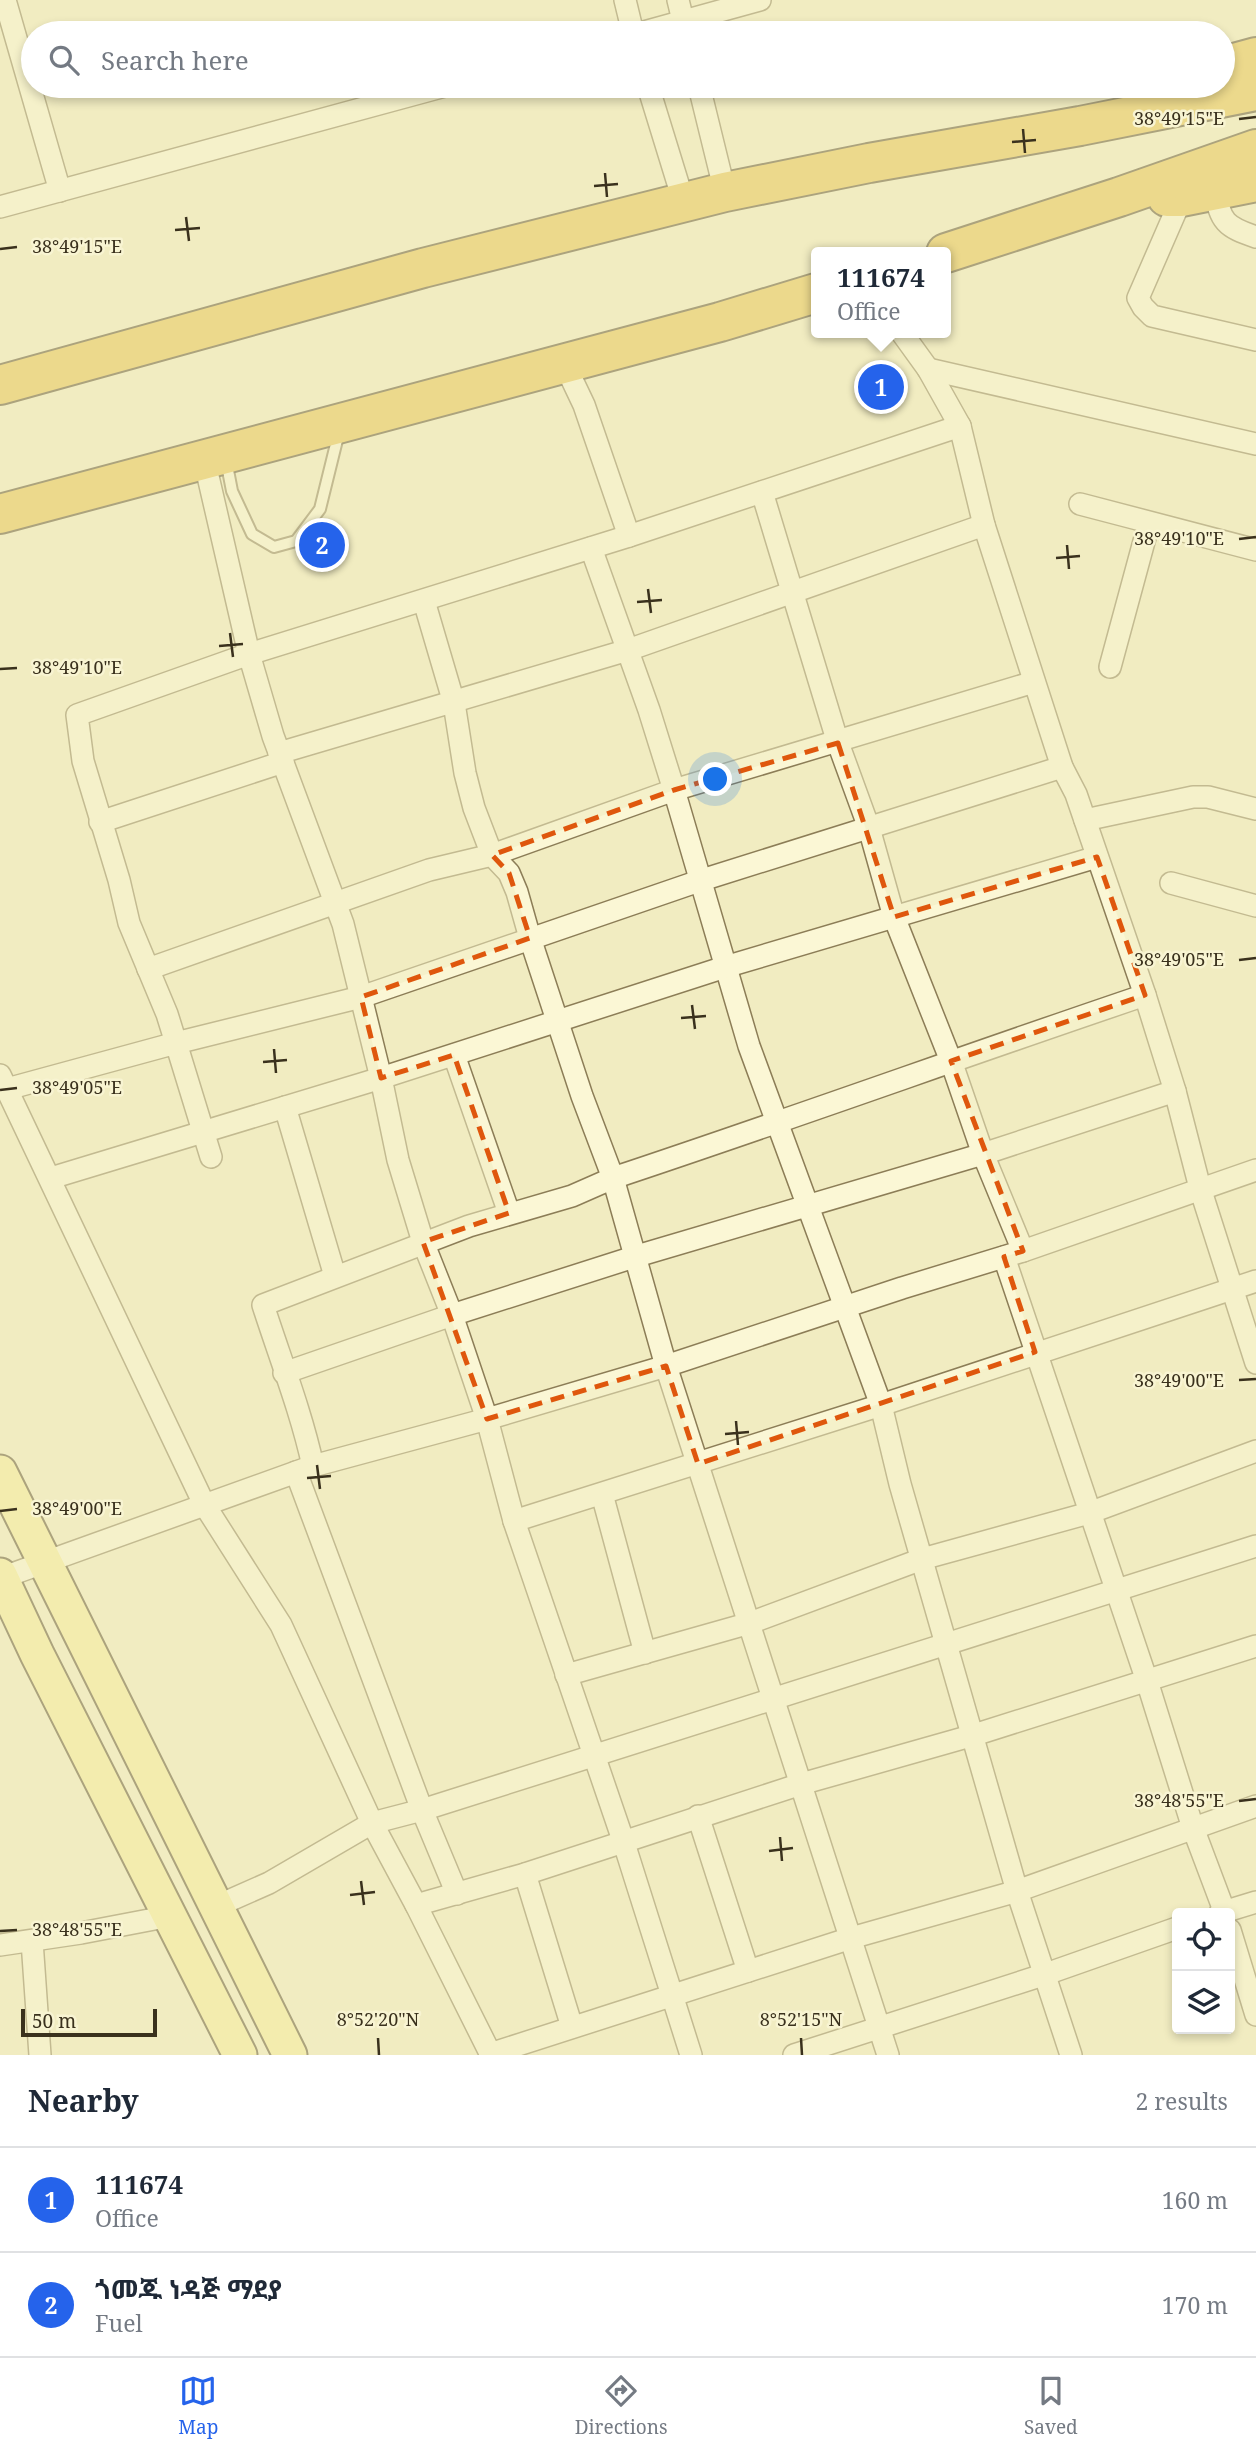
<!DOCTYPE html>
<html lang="en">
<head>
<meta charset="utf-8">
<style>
  body { margin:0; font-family:"Noto Serif","Noto Sans Ethiopic",serif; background:#f6f6f7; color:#1f2937 }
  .controls { position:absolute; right:21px; bottom:21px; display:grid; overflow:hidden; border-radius:7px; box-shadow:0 4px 10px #0003 }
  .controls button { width:63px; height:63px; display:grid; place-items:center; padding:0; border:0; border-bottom:2px solid #e0e1e3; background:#fff; color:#1f2937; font:35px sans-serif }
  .scale { position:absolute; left:21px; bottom:18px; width:136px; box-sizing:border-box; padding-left:7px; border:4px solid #3a311d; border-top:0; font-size:19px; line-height:24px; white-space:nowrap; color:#3a311d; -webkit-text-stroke:5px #f8f4d2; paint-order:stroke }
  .you { position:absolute; left:716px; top:780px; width:24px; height:24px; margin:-18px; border:5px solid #fff; border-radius:50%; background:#1a73e8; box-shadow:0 0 0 10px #1a73e833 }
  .badge { display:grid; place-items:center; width:46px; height:46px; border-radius:50%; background:#2563eb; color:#fff; font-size:23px; font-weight:700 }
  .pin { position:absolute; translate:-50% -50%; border:4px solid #fff; box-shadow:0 2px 7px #0006 }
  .popup { position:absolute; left:811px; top:247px; width:140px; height:91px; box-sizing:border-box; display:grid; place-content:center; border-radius:7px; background:#fff; filter:drop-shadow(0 2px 5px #0005); font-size:23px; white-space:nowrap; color:#747a83 }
  .popup b { font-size:26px; color:#1f2937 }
  .popup::after { content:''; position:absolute; left:50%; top:100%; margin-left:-14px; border:14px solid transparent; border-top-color:#fff }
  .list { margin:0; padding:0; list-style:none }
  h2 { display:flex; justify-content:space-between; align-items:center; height:91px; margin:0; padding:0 28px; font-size:30px }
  h2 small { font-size:23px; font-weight:400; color:#747a83 }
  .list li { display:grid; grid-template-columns:46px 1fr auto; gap:21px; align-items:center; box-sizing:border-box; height:105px; padding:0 28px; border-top:2px solid #e0e1e3 }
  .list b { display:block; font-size:26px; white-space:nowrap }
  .list p { margin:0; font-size:23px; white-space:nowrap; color:#747a83 }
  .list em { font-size:23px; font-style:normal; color:#747a83 }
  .icon { flex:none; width:38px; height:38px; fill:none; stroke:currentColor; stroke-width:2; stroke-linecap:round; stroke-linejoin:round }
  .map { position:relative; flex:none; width:1256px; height:2055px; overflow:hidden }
  .search { position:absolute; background:#fff; box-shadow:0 4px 10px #0003; left:21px; right:21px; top:21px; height:77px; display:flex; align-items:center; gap:18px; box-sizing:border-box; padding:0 24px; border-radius:38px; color:#747a83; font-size:26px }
  .sheet { height:301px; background:#fff }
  nav { display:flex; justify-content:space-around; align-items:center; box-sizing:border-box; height:98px; border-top:2px solid #e0e1e3; background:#fff; font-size:19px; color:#747a83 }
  nav a { display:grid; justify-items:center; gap:4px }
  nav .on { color:#2563eb }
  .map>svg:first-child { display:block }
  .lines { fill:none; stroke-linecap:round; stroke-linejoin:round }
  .lane-casing { stroke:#8c7d57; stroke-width:14 }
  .street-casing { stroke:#8c7d57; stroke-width:24 }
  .primary-casing { stroke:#594a2c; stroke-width:37 }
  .highway-casing { stroke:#594a2c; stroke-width:42 }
  .lane { stroke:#fbf7d5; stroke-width:10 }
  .street { stroke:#fbf7d5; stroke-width:21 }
  .primary { stroke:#f6eb97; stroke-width:33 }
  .highway { stroke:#e6c04d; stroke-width:38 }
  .marked { fill:none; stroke:#df570d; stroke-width:5; stroke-dasharray:14 9; stroke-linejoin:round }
  .ticks { fill:none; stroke:#3a311d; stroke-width:2.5 }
  .ticks-label { font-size:18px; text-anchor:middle; fill:#3a311d; stroke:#f8f4d2; stroke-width:5; stroke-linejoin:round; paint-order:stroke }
</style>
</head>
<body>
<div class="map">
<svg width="1256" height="2055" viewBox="0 0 1256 2055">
  <rect width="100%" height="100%" fill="#f1ecc1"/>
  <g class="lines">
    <defs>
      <path id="lane" d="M 226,460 L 232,491 L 252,534 L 274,547 L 296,541 L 320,509 L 339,432"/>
      <g id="street">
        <path d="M 5,0 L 60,191"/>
        <path d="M 625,0 L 633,33"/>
        <path d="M 678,0 L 686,33"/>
        <path d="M 640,33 L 760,0"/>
        <path d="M 648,86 L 684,203"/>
        <path d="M 699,86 L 725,192"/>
        <path d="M 1215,190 C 1220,222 1226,227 1256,237"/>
        <path d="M 1182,197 L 1138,298 L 1143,307 L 1152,316 L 1256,340"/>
        <path d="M 0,207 L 445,86"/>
        <path d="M 902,333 L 928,369 L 960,426 L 984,525 L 1062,767 L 1076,794 L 1145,995 L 1175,1091 L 1200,1188 L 1256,1363"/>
        <path d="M 564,363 L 584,405 L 629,536"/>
        <path d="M 928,369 L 1256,444"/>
        <path d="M 960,426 L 629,536 L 249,654 L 77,715 L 83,761 L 119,880 L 129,923 L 167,1014 L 176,1043 L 361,997 L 702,880 L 1062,767"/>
        <path d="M 204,459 L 249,654 L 273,736 L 343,924 L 381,1078 L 398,1160 L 423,1242 L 452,1315 L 487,1419 L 514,1521 L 623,1840 L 691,2055"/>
        <path d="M 762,492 L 838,743 L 869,828 L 894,917 L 951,1061 L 983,1154 L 1023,1251"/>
        <path d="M 1080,504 L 1256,550"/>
        <path d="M 591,548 L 649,710 L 674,790 L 749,1046 L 881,1405 L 900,1484 L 1017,1891 L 1071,2055"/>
        <path d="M 424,601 L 454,703 L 465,773 L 474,808 L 492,855 L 674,790 L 1034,682"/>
        <path d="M 1110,667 L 1149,523"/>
        <path d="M 279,753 L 628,650 L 984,525"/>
        <path d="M 1085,820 L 1193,797 L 1208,797 L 1256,809"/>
        <path d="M 100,822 L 283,762"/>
        <path d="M 1171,883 L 1256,906"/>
        <path d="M 148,969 L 429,870 L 492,855 L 509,873 L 517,892 L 530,938 L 582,1096 L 613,1178 C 791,1119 967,1055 1145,995"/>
        <path d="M 454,1055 L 509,1213"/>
        <path d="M 0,1075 L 204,1504 L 281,1625 L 372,1823 L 416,1905 L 491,2055"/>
        <path d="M 7,1089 L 176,1043 L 211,1157"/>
        <path d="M 285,1107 L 335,1276"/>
        <path d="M 51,1178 L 381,1078 L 725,967 L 1097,857"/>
        <path d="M 1004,1257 L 1147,1681 L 1193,1828 L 1225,1913"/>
        <path d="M 284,1373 L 452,1315 L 637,1256 L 983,1154 L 1175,1091"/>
        <path d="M 313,1466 C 301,1411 280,1358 263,1305 L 469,1226 L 572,1196 L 613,1178 L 666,1366 L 888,2055"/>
        <path d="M 296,1472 L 422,1810 L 457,1894"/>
        <path d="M 602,1494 L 645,1653"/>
        <path d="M 514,1521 L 881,1405 L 1256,1281"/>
        <path d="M 1,1578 L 313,1466 L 487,1419 L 666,1366 L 902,1288 L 1023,1251 L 1256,1170"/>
        <path d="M 566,1675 L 750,1623 L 922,1559 L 1089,1513 L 1256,1451"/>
        <path d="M 698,1816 L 748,1971"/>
        <path d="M 525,1874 L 572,2027"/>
        <path d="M 416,1905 L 525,1874 L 801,1784 L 974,1735 L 1256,1646"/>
        <path d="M 217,1906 L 269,1883 L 372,1823 L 422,1810 L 1256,1546"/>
        <path d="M 1220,1913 L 1256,1902"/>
        <path d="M 1230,1930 L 1256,2015"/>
        <path d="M 32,1941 L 40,2055"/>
        <path d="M 0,1945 L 81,1933 L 170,1916"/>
        <path d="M 490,2054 L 851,1938 L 1017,1891 L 1256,1806"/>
        <path d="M 794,2055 L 1046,1974 L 1177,1928"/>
      </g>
      <g id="primary">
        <path d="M 0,1472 L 290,2055"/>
        <path d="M 0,1575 L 37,1654 L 240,2055"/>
      </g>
      <g id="highway">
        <path d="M 1223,66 L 1256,57"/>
        <path d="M 1167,197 L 1182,197 L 1256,182"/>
        <path d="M 946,253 L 1119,197 L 1256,149"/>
        <path d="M 0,385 L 423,268 L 725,192 L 869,163 L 1080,126 L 1256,91"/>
        <path d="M 0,514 L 720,322 L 816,293"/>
      </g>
    </defs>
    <!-- lane casing -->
    <use href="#lane" class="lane-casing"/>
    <!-- street casing -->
    <use href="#street" class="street-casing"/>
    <!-- primary casing -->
    <use href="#primary" class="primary-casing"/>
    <!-- highway casing -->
    <use href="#highway" class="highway-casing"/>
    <!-- lane -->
    <use href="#lane" class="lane"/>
    <!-- street -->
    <use href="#street" class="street"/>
    <!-- primary -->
    <use href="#primary" class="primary"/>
    <!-- highway -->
    <use href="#highway" class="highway"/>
  </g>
  <!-- marked area -->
  <path d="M0 0H1256V2055H0ZM 838,743 L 894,917 L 1097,857 L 1145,995 L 951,1061 L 1023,1251 L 1004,1257 L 1035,1352 L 698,1464 L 666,1366 L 487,1419 L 423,1242 L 509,1213 L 454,1055 L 381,1078 L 361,997 L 530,938 L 509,873 L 492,855 L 674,790 Z" fill="#f1ecc1" fill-opacity=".55" fill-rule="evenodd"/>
  <path class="marked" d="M 838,743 L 894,917 L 1097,857 L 1145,995 L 951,1061 L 1023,1251 L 1004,1257 L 1035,1352 L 698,1464 L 666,1366 L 487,1419 L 423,1242 L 509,1213 L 454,1055 L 381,1078 L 361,997 L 530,938 L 509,873 L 492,855 L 674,790 Z"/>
  <!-- ticks -->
  <path class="ticks" d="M 1239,119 L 1256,117M 1023,129 L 1025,153M 1012,142 L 1036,140M 605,173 L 607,197M 594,186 L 618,184M 186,217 L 189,241M 175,230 L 200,228M 0,249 L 17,247M 1239,539 L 1256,537M 1067,545 L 1069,569M 1056,558 L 1080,556M 648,589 L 651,613M 637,602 L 662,600M 230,633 L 233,657M 219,646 L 243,644M 0,669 L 17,668M 1239,960 L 1256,958M 692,1005 L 695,1029M 681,1018 L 706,1016M 274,1049 L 276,1073M 263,1062 L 287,1060M 0,1090 L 17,1088M 1239,1380 L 1256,1379M 736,1421 L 738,1445M 725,1434 L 749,1432M 317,1465 L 320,1489M 307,1478 L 331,1476M 0,1511 L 17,1509M 1239,1801 L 1256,1799M 780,1837 L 782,1861M 769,1851 L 793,1848M 361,1881 L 364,1905M 350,1895 L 375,1892M 0,1931 L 17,1930M 378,2038 L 379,2055M 801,2038 L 802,2055"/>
  <g class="ticks-label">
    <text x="1179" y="125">38°49'15"E</text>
    <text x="77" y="253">38°49'15"E</text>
    <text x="1179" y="545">38°49'10"E</text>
    <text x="77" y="674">38°49'10"E</text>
    <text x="1179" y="966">38°49'05"E</text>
    <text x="77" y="1094">38°49'05"E</text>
    <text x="1179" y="1387">38°49'00"E</text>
    <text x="77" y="1515">38°49'00"E</text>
    <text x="1179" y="1807">38°48'55"E</text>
    <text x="77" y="1936">38°48'55"E</text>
    <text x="378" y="2026">8°52'20"N</text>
    <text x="801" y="2026">8°52'15"N</text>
  </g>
</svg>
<div class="controls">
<button><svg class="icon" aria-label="locate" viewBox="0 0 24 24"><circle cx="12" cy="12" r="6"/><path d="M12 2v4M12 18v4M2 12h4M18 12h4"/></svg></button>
<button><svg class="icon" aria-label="layers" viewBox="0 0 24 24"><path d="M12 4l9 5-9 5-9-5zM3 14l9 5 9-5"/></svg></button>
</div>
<div class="scale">50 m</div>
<div class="you"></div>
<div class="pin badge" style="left:881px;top:387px">1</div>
<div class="popup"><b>111674</b>Office</div>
<div class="pin badge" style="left:322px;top:545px">2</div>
<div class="search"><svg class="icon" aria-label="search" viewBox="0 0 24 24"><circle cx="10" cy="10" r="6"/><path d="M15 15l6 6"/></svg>Search here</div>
</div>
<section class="sheet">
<h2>Nearby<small>2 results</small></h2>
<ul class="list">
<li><span class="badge">1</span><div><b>111674</b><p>Office</p></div><em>160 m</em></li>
<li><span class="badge">2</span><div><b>ጎመጁ ነዳጅ ማደያ</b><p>Fuel</p></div><em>170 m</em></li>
</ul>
</section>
<nav>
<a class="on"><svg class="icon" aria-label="map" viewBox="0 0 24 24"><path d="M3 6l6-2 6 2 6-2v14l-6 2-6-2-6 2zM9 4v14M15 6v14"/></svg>Map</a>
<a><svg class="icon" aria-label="directions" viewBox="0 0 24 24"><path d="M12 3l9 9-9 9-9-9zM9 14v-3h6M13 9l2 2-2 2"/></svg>Directions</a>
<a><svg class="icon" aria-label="saved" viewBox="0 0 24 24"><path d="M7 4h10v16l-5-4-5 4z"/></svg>Saved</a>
</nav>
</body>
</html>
